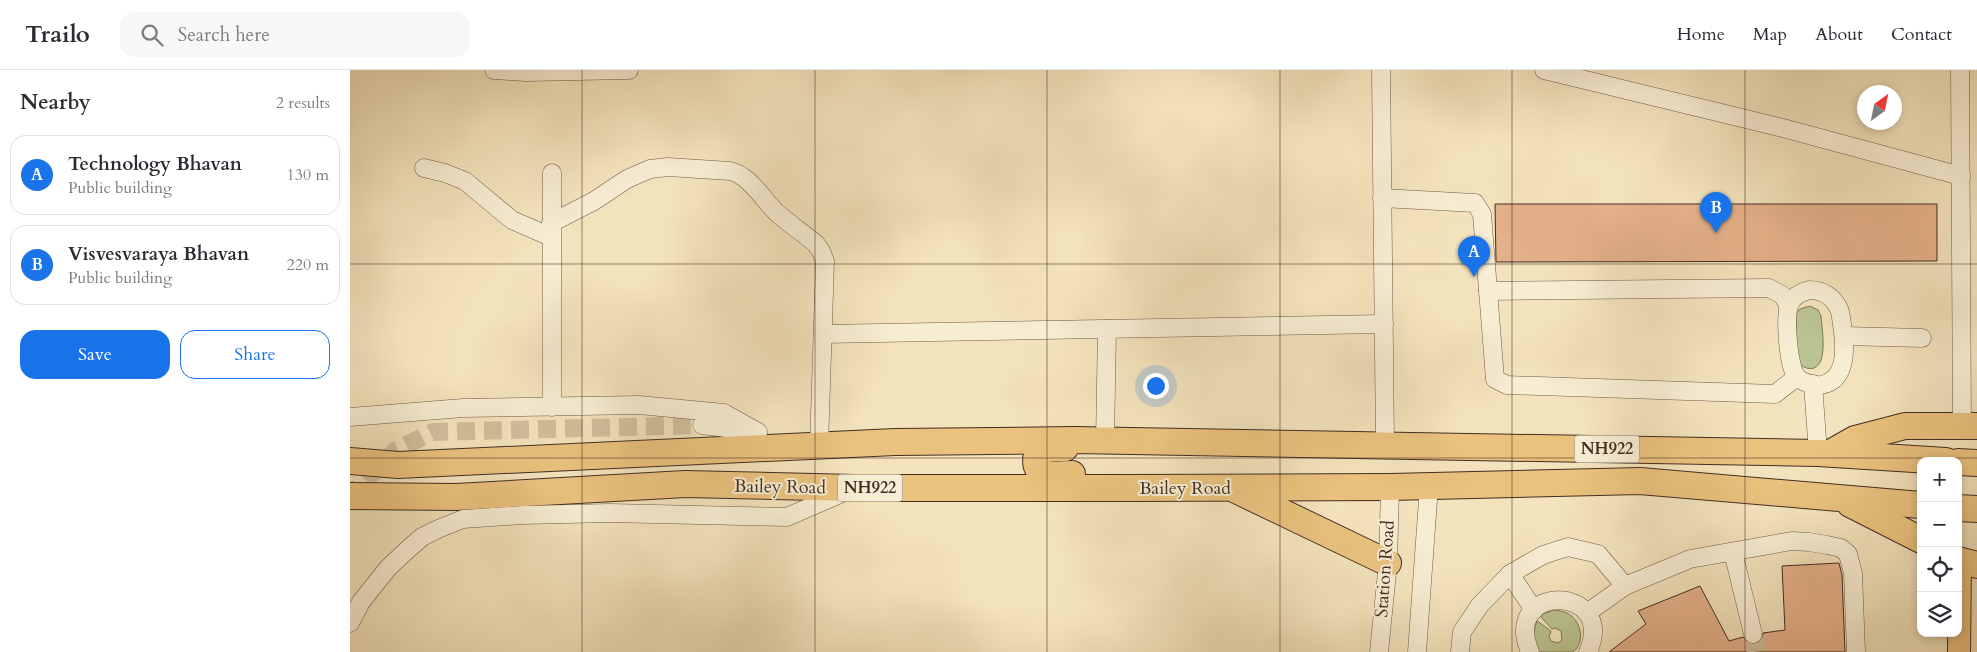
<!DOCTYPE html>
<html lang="en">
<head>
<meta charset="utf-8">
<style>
  body { margin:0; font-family:Cardo,serif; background:#f7f7f7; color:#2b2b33 }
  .controls { position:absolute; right:15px; bottom:15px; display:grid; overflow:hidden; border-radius:10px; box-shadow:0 2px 8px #0003 }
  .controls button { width:45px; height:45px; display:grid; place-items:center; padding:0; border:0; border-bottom:1px solid #e1e1e2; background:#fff; color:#2b2b33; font:25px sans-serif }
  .compass { position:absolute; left:1507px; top:15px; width:45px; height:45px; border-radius:50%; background:#fff; box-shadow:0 2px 8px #0003; rotate:33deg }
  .you { position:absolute; left:805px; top:315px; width:18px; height:18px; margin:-12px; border:4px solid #fff; border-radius:50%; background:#1a73e8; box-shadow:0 0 0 8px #1a73e833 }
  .badge { display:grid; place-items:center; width:32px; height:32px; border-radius:50%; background:#1a73e8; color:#fff; font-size:16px; font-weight:700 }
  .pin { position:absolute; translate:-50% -41px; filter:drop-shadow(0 1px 2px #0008) }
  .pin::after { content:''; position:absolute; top:26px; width:18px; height:15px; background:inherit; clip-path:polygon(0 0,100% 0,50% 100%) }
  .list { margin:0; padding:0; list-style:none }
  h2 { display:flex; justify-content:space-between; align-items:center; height:65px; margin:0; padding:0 20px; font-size:21px }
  h2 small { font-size:16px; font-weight:400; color:#7c7c81 }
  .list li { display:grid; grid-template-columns:32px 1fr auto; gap:15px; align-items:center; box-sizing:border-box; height:80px; margin:0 10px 10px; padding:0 10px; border:1px solid #e1e1e2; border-radius:15px }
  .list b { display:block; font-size:19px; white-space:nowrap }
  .list p { margin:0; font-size:16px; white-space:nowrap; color:#7c7c81 }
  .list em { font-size:16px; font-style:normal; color:#7c7c81 }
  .actions { display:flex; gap:10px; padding:15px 20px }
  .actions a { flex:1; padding:11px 0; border:1px solid #1a73e8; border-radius:15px; text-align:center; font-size:18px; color:#1a73e8 }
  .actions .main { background:#1a73e8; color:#fff }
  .icon { flex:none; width:28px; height:28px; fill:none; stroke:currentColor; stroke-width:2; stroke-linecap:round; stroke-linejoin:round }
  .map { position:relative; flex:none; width:1627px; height:582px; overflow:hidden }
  header { display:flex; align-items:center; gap:30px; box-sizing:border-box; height:70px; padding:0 25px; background:#fff; border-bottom:1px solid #e1e1e2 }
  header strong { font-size:24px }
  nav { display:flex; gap:28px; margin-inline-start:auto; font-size:18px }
  .search { width:350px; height:45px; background:#f7f7f7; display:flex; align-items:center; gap:12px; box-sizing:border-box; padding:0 18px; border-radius:15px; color:#7c7c81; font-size:19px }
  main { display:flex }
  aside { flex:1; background:#fff }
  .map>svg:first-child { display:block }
  .green { fill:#bbc491; stroke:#7e785a }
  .building { fill:#e4b089; stroke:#422d23 }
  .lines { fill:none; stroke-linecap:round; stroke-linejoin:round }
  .minor-tunnel { stroke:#d0bf9d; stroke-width:18; stroke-dasharray:18 9; stroke-linecap:butt }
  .minor-casing { stroke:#6e5a49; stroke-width:19 }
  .major-casing { stroke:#422d23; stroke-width:24 }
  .highway-casing { stroke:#422d23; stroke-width:28 }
  .minor { stroke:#f7edd3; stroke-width:18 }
  .major { stroke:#eac27e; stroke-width:22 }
  .highway { stroke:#eac27e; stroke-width:26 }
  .grid { fill:none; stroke:#422d23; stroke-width:1; stroke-opacity:0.55 }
  .labels { text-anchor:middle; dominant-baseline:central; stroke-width:4; stroke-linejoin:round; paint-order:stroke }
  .shield { fill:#f7edd3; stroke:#786758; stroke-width:1 }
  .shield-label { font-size:16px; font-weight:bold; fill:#422d23 }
  .street-label { font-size:18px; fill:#422d23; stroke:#f7edd3 }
</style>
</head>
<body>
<header>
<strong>Trailo</strong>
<div class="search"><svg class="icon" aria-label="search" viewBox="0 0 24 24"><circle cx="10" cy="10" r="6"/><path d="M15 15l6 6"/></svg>Search here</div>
<nav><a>Home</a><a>Map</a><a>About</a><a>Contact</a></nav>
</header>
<main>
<aside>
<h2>Nearby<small>2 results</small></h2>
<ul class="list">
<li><span class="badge">A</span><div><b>Technology Bhavan</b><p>Public building</p></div><em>130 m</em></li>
<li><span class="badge">B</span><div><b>Visvesvaraya Bhavan</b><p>Public building</p></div><em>220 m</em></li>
</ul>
<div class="actions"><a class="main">Save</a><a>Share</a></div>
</aside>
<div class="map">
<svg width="1627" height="582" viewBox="0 0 1627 582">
  <rect width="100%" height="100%" fill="#f3e3bc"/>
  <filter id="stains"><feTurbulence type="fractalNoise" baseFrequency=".004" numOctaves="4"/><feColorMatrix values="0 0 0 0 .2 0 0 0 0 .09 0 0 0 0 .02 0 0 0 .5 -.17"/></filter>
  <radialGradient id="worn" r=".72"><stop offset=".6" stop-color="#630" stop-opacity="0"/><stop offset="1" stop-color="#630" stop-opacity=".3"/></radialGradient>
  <!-- green -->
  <g class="green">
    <path d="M 1460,236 L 1468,240 L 1471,246 C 1472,259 1478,293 1464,298 C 1457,300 1451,296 1446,291 L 1446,244 L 1450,239 Z"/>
    <path d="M 1204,540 C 1208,541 1213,541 1217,543 C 1231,550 1236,572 1223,582 L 1189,582 C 1180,572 1183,563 1187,551 L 1201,561 L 1199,567 L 1201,571 L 1208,573 L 1212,570 L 1211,561 L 1205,558 L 1202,559 L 1191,547 L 1193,544 Z"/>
  </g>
  <!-- building -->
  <g class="building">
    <path d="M 1145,134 L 1587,134 L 1587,191 L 1146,192 Z"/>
    <path d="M 1489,493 L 1492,505 L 1495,582 L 1259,582 L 1296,554 L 1288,541 L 1350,516 L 1379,571 L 1393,567 L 1400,574 L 1406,574 L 1411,571 L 1413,563 L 1435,560 L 1432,496 Z"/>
  </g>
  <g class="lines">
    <!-- minor-tunnel -->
    <g class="minor-tunnel">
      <path d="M 0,432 L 9,417 L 46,380 L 83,362 L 352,355"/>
      <path d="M 1403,564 L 1406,582"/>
    </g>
    <defs>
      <g id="minor">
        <path d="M 144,0 L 176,2 L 279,0"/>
        <path d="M 1031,0 L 1035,376"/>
        <path d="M 1194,0 L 1429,57 L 1611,106"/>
        <path d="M 1610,0 L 1612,355"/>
        <path d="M 74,98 L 95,103 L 115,111 L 162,150 L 201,167"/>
        <path d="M 202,103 L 202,337"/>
        <path d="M 1032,128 L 1125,133 L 1132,144 L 1145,309 L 1157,315 L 1425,324 L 1447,307"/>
        <path d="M 201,153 L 244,131 L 277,109 L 300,99 L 318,97 L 380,101 C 399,105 412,128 426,142 C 438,153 453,163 466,174 L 471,181 L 475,191 L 469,376"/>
        <path d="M 1459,220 C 1472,220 1483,226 1489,239 C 1491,243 1491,249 1492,254 C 1495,274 1499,310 1471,315 C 1465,316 1451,312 1447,307 C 1438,298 1435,248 1439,236 C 1442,226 1450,223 1459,220 Z"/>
        <path d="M 1138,221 L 1419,218 L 1432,225 L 1439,236"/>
        <path d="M 473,264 L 1034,254"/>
        <path d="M 1494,266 L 1572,268"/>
        <path d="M 1463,314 L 1468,383"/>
        <path d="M 0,347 L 113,338 L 289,335 L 374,343 L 408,362"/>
        <path d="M 352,355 L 401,361"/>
        <path d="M 755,371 L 757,259"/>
        <path d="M 1383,482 L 1403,564"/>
        <path d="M 1160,504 L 1184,540"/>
        <path d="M 1237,543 L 1275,516 L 1340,489 L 1442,471 L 1459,472 L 1477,475 L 1491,478 L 1498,484 L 1503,503 L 1506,582"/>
        <path d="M 0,553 L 11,532 L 38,498 L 56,481 L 72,467 L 88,459 L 113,449 L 172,445 L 260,443 L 437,447 L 497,421"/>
        <path d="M 1029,582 L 1038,493 L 1040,417"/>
        <path d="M 1067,582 L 1079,416"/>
        <path d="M 1110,582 L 1112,562 L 1130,535 L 1160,504 L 1193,485 L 1218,477 L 1248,484 L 1275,516"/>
        <path d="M 1180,582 C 1150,512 1268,514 1238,582"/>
      </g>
      <path id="major" d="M 1609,582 L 1610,490"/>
      <g id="highway">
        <path d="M 715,378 L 696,378 L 687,384 C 681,410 706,404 722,404"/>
        <path d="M 1482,382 L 1505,369 L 1555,356 L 1627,356"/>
        <path d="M 0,391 L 48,395 L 545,372 L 725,370 L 1468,383 L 1596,391"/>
        <path d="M 1608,392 L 1627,393"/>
        <path d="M 886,420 L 1038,493"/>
        <path d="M 0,426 L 106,427 L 335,414 L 505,418 L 778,418 L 1040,417 L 1290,411 L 1571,435"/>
        <path d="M 1500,434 L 1571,470"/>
        <path d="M 1608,438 L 1627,439"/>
        <path d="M 1608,490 L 1627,495"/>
      </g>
    </defs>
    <!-- minor casing -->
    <use href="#minor" class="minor-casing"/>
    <!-- major casing -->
    <use href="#major" class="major-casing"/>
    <!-- highway casing -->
    <use href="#highway" class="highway-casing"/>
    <!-- minor -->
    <use href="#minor" class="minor"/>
    <!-- major -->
    <use href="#major" class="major"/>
    <!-- highway -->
    <use href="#highway" class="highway"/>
  </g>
  <!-- grid -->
  <path class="grid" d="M 232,0 L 232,582M 465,0 L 465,582M 697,0 L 697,582M 930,0 L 930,582M 1162,0 L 1162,582M 1395,0 L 1395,582M 0,194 L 1627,194M 0,388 L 1627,388"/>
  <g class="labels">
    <!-- shield labels -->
    <g class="shield">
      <rect x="1224.5" y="365.5" width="65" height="27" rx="4"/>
      <rect x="487.5" y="404.5" width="65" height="27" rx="4"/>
    </g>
    <g class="shield-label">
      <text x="1257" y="379">NH922</text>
      <text x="520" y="418">NH922</text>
    </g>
    <!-- street labels -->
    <g class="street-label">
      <text transform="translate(430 417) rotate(1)">Bailey Road</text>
      <text x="835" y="418">Bailey Road</text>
      <text transform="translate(1035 499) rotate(-86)">Station Road</text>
    </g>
  </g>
  <rect width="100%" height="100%" filter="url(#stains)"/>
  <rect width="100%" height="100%" fill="url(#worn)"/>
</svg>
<div class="controls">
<button>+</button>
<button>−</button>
<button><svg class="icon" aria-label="locate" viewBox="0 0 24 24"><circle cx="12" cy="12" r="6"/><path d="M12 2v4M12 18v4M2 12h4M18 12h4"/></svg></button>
<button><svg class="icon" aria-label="layers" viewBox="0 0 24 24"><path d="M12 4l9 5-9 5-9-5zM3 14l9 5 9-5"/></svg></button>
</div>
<svg class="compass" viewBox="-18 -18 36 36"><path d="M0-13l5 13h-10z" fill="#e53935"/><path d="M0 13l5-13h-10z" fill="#7c7c81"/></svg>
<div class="you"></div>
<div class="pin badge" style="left:1124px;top:207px">A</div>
<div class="pin badge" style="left:1366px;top:163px">B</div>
</div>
</main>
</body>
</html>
